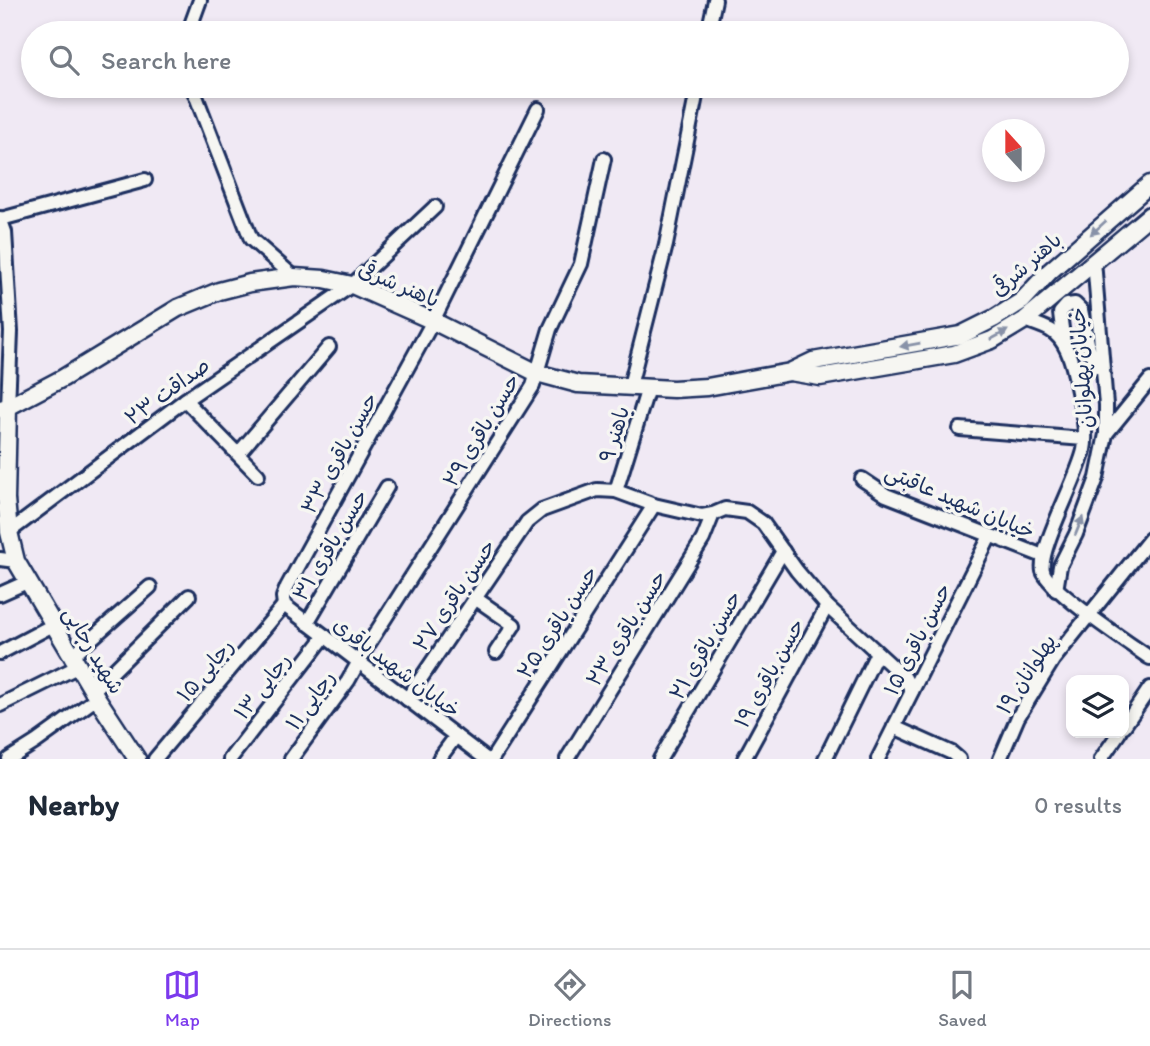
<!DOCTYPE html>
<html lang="en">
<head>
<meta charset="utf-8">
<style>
  body { margin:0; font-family:Itim,"Playpen Sans Arabic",sans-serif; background:#f2f2f3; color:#1f2937 }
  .controls { position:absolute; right:21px; bottom:21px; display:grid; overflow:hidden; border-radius:14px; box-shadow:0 4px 10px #0003 }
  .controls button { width:63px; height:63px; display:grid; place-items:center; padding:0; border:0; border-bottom:2px solid #e0e1e3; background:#fff; color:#1f2937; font:35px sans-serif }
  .compass { position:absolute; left:982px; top:119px; width:63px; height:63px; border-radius:50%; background:#fff; box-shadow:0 4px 10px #0003; rotate:339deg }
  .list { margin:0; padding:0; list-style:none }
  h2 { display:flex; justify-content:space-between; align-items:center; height:91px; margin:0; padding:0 28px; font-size:30px }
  h2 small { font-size:23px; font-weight:400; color:#747a83 }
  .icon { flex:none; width:38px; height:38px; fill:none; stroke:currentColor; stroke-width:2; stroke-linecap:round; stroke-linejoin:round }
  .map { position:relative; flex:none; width:1150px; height:759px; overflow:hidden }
  .search { position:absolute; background:#fff; box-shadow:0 4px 10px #0003; left:21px; right:21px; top:21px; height:77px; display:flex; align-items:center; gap:18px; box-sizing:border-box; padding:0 24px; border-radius:38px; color:#747a83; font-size:26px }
  .sheet { height:189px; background:#fff }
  nav { display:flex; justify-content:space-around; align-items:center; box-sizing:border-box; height:98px; border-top:2px solid #e0e1e3; background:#fff; font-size:19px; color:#747a83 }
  nav a { display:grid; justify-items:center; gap:4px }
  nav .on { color:#7c3aed }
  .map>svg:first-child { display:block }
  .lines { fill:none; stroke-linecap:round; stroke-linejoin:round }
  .street-casing { stroke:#1b2f5e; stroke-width:18 }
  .secondary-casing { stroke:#1b2f5e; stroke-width:21 }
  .street { stroke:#f6f6f2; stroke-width:12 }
  .secondary { stroke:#f6f6f2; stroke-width:16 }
  .oneway { fill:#8892a8 }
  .labels { text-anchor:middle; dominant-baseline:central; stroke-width:7; stroke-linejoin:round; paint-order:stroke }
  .street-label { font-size:21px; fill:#1b2f5e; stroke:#f6f6f2 }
</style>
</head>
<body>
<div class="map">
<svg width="1150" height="759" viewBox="0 0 1150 759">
  <rect width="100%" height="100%" fill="#f0e9f4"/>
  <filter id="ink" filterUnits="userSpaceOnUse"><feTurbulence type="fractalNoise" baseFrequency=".0143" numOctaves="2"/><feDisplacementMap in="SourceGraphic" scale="14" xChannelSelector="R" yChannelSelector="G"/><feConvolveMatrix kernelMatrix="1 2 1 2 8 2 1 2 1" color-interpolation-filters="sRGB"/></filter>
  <g filter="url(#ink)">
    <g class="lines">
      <defs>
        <g id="street">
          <path d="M 188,33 L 200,0"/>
          <path d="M 708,33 L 715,0"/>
          <path d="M 192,86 L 251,239 L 294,277"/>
          <path d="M 0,218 L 5,232 L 11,332 L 8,407"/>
          <path d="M 1,219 L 145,180"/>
          <path d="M 1025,320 C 1033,323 1043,326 1050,330 C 1068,340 1074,368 1077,387 C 1081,406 1088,431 1084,450 C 1078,478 1038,549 1043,571 C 1048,590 1130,644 1150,658"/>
          <path d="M 1064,344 L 1060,313 L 1067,305 L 1075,304 L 1081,310 L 1089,348 L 1098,367"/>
          <path d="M 630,386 L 666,245 L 698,86"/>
          <path d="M 185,400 L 258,475"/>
          <path d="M 960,429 L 1084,439"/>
          <path d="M 1106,434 L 1150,380"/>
          <path d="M 238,454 L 329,347"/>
          <path d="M 862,479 L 886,495 L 1043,556"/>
          <path d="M 616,491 L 648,388"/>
          <path d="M 9,532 L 185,400 L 352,285 L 435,207"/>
          <path d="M 0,559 L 16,561"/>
          <path d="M 1056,590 L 1060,566 L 1076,534 L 1097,478 L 1106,434 L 1106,405 L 1094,261"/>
          <path d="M 0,594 L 27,582"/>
          <path d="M 475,598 L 514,625 L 496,652"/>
          <path d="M 284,605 L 283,597 L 287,587 L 433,321 L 538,109"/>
          <path d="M 284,605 L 486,759"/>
          <path d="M 307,623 L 387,487"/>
          <path d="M 0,653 L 55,624"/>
          <path d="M 73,655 L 150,587"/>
          <path d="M 93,691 L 189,596"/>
          <path d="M 407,699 L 527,522 L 542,510 L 597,490 L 616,491 L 654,505 L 702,516 L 713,514 L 725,509 L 747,512 L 763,523 L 797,571 L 827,606 L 905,678 L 912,691"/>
          <path d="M 0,705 L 79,666"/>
          <path d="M 1124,726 L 1150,688"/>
          <path d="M 894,727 L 952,753 L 959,759"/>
          <path d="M 9,759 L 36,742 L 97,698"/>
          <path d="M 155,759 L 284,605"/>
          <path d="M 230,759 L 325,636"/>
          <path d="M 291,759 L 348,681 L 368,645 L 533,386 L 550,329 L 581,264 L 604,159"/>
          <path d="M 439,759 L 456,736"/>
          <path d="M 492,759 L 654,505"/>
          <path d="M 567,759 L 703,539 L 713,514"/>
          <path d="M 660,759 L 783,551"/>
          <path d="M 744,759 L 827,606"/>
          <path d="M 825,759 L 877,653"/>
          <path d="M 878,759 L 990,536"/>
          <path d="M 1000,759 L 1018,717 L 1053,660 L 1150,539"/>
          <path d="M 1101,759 L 1119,733"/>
        </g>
        <g id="secondary">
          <path d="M 790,372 L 820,377 L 954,354 L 992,340 L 1025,320 L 1150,215"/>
          <path d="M 8,407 L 6,499 L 9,532 L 16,561 L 97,698 L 137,759"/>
          <path d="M 0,409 L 8,407 L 63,378 L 178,308 L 219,291 L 250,283 L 294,277 L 324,279 L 352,285 L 433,321 L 537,373 L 578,384 L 673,389 L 707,387 L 790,372 L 813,361 L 961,335 L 995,318 L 1022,301 L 1049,272 L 1150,184"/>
        </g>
      </defs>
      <!-- street casing -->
      <use href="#street" class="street-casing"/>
      <!-- secondary casing -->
      <use href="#secondary" class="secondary-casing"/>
      <!-- street -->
      <use href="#street" class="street"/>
      <!-- secondary -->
      <use href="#secondary" class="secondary"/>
    </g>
    <!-- one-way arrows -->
    <defs><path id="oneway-solid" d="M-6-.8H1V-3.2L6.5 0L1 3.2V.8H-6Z" transform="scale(1.75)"/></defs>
    <g class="oneway">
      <use href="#oneway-solid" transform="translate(1098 228) rotate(138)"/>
      <use href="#oneway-solid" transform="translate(999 335) rotate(-29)"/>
      <use href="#oneway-solid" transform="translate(910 345) rotate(170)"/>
      <use href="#oneway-solid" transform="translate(1079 526) rotate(-68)"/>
    </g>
  </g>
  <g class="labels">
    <!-- street labels -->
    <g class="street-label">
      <text transform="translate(1026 264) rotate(-41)">باهنر شرقی</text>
      <text transform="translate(399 284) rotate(23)">باهنر شرقی</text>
      <text transform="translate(1081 368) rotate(-94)">خیابان پهلوانان</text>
      <text transform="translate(167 391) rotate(-36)">صداقت ۲۳</text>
      <text transform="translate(481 430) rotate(-59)">حسن باقری ۲۹</text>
      <text transform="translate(614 434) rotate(-73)">باهنر ۹</text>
      <text transform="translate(339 453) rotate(-61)">حسن باقری ۳۳</text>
      <text transform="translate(960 501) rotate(23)">خیابان شهید عاقبتی</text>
      <text transform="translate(330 545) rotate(-59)">حسن باقری ۳۱</text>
      <text transform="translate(454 595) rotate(-56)">حسن باقری ۲۷</text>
      <text transform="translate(557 622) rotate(-57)">حسن باقری ۲۵</text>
      <text transform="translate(626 628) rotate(-58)">حسن باقری ۲۳</text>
      <text transform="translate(917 639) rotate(-63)">حسن باقری ۱۵</text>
      <text transform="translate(705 645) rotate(-60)">حسن باقری ۲۱</text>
      <text transform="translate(94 650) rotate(59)">شهید رجایی</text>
      <text transform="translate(397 667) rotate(37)">خیابان شهید باقری</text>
      <text transform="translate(205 670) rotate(-50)">رجایی ۱۵</text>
      <text transform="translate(769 673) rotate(-61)">حسن باقری ۱۹</text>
      <text transform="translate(1026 674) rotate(-57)">پهلوانان ۱۹</text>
      <text transform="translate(262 686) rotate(-52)">رجایی ۱۳</text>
      <text transform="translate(310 700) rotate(-54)">رجایی ۱۱</text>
    </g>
  </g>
</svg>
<div class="controls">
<button><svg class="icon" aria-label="layers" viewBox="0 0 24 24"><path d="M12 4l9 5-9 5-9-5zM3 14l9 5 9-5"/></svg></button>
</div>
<svg class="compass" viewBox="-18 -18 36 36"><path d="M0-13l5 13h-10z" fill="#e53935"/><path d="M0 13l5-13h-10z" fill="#747a83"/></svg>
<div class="search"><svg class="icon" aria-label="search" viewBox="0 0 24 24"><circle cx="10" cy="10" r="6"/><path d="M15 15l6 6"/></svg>Search here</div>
</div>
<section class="sheet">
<h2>Nearby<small>0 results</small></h2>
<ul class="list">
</ul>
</section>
<nav>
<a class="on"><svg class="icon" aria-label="map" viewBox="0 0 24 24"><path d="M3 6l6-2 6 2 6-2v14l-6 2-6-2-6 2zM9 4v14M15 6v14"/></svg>Map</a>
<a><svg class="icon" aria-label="directions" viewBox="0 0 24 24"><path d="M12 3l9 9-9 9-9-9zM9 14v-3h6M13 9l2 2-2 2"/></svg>Directions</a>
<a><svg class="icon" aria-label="saved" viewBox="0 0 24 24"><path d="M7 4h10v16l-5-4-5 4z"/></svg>Saved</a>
</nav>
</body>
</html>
